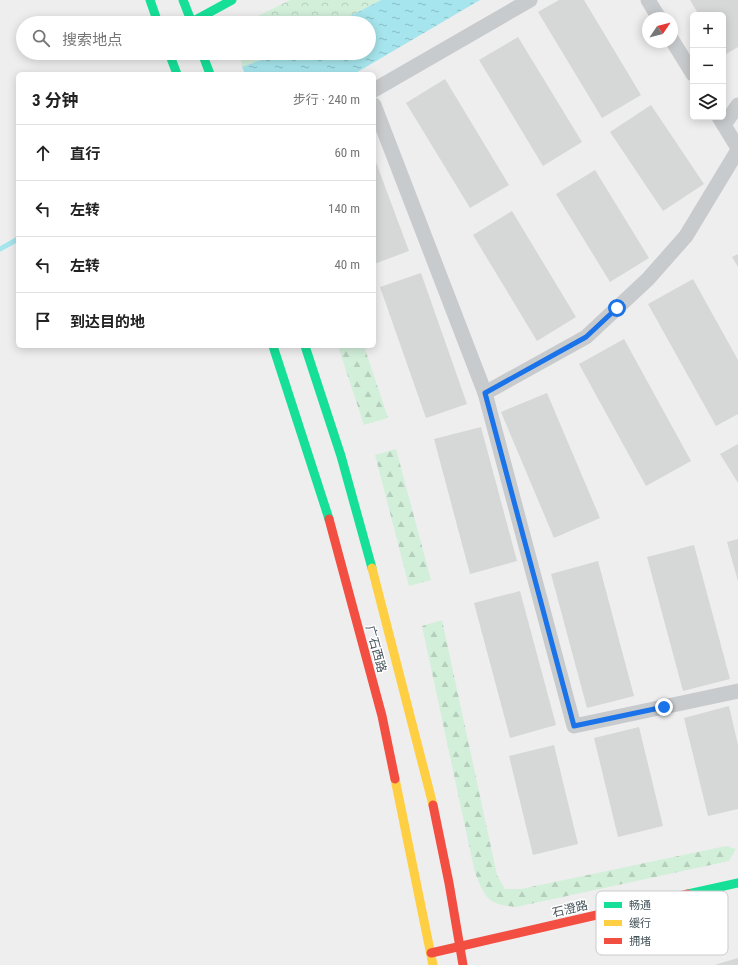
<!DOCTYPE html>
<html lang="zh">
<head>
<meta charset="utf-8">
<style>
  body { margin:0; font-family:"Roboto Condensed","Noto Sans SC",sans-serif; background:#f6f6f6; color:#222 }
  .controls { position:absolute; right:12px; top:12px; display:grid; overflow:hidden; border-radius:6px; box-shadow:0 2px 10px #0003 }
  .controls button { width:36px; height:36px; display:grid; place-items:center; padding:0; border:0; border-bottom:1px solid #e0e0e0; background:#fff; color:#222; font:20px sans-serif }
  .compass { position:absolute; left:642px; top:12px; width:36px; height:36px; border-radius:50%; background:#fff; box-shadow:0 2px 10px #0003; rotate:55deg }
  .stop { position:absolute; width:12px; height:12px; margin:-9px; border:3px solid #1a73e8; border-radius:50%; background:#fff }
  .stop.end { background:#1a73e8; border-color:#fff; box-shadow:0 1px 4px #0008 }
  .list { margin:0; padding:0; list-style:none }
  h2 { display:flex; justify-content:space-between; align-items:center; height:52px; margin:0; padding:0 16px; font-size:17px }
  h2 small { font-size:13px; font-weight:400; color:#767676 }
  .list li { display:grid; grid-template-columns:26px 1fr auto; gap:12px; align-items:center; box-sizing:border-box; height:56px; padding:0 16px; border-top:1px solid #e0e0e0 }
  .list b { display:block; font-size:15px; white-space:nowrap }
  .list em { font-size:13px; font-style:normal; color:#767676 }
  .icon { flex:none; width:22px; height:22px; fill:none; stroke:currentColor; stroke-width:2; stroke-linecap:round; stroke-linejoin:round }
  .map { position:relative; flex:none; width:738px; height:965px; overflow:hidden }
  .search { position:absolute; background:#fff; box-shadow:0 2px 10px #0003; left:16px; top:16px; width:360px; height:44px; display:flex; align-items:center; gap:10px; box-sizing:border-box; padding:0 14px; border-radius:22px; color:#767676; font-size:15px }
  .panel { position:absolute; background:#fff; box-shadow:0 2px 10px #0003; left:16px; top:72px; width:360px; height:276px; border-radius:6px }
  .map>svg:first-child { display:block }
  .forest { fill:url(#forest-firs) }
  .park { fill:url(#park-crowns) }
  .water { fill:url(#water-ripples) }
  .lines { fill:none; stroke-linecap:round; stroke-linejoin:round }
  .stream { stroke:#a6e5ed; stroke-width:5 }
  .building { fill:#d6d7d7 }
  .street { stroke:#c8cbcd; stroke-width:15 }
  .fast { stroke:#16e098; stroke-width:9 }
  .slow { stroke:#ffcf43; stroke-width:9 }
  .jam { stroke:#f24e42; stroke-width:9 }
  .route { stroke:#1a73e8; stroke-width:5 }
  .labels { text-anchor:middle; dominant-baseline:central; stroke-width:3; stroke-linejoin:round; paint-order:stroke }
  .street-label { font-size:12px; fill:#45535b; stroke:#fff }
  .key { fill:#fff; stroke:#c7cbce; stroke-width:1 }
  .key-label { font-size:11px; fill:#45535b }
</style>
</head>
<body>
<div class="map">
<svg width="738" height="965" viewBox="0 0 738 965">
  <defs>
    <pattern id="forest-firs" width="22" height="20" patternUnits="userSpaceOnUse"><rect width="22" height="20" fill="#d2efda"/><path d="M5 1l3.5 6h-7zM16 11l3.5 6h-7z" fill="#b6cfbd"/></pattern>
    <pattern id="park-crowns" width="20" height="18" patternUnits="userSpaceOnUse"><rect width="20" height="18" fill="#d2efda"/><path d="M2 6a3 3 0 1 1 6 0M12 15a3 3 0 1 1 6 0" fill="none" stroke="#b6cfbd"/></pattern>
    <pattern id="water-ripples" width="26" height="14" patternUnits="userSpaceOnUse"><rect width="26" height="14" fill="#a6e5ed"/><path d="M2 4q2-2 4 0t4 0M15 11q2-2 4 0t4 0" fill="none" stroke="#89bcc3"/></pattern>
  </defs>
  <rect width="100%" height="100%" fill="#efeeee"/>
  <!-- forest -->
  <g class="forest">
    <path d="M 338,346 L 364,346 L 388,418 L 364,425 Z"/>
    <path d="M 396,449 L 431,580 L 409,586 L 375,455 Z"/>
    <path d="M 442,620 L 497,875 L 505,889 L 521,889 L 726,846 L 736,849 L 729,861 L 516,907 C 487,904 486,899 475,873 L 422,626 Z"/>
  </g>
  <!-- park -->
  <g class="park">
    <path d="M 290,0 L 381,0 L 337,23 L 252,23 L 256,17 Z"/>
    <path d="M 240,53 L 280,53 L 242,67 Z"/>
  </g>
  <!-- water -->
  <path class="water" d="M 381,0 L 480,0 L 354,74 L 245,74 L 242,67 L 280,53 L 369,53 L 369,23 L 337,23 Z"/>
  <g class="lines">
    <!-- stream -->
    <path class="stream" d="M 0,249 L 18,239"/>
  </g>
  <!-- building -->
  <g class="building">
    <path d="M 559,0 L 584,0 L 641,95 L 602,118 L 538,12 Z"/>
    <path d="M 690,0 L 738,0 L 738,47 L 723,56 L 723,15 L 699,15 Z"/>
    <path d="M 518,37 L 582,142 L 543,166 L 479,60 Z"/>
    <path d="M 445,79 L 509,185 L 470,208 L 406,103 Z"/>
    <path d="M 651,105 L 704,184 L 663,211 L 610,132 Z"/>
    <path d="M 374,157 L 409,251 L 374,264 Z"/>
    <path d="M 595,170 L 649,258 L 610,282 L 556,194 Z"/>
    <path d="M 512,211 L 576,317 L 537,341 L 473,235 Z"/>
    <path d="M 738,254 L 738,267 L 732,257 Z"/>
    <path d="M 421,273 L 467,404 L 426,418 L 380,287 Z"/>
    <path d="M 693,279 L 738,360 L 738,414 L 716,426 L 648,304 Z"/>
    <path d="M 624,339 L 691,461 L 646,486 L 579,364 Z"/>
    <path d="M 547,393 L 600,518 L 554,538 L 501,412 Z"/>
    <path d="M 481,427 L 517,561 L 470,574 L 434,439 Z"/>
    <path d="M 738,444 L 738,483 L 720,454 Z"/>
    <path d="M 738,539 L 738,581 L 727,542 Z"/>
    <path d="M 694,545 L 730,679 L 683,691 L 647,557 Z"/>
    <path d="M 598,561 L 634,696 L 587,708 L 551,574 Z"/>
    <path d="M 520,591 L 556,725 L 510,738 L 474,603 Z"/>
    <path d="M 729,706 L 738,745 L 738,809 L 708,816 L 684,718 Z"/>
    <path d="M 639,727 L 663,826 L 618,837 L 594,738 Z"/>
    <path d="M 554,745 L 578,844 L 533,855 L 509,756 Z"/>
    <path d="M 738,958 L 738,965 L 714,965 Z"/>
  </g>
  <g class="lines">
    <!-- street -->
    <g class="street">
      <path d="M 648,0 L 659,18"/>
      <path d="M 672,40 L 693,74"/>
      <path d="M 374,90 L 530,0"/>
      <path d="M 374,105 L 485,393 L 586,337 L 648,279 L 686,236 L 738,150"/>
      <path d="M 719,117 L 738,148"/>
      <path d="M 724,125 L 738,105"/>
      <path d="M 485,393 L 574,726 L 738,691"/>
    </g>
    <!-- fast -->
    <g class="fast">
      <path d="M 150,0 L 158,23"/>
      <path d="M 183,0 L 192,23"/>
      <path d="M 190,23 L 232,0"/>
      <path d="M 169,53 L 177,74"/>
      <path d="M 202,53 L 210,74"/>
      <path d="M 273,346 L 329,519"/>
      <path d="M 305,346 L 341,456 L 372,568"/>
      <path d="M 688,894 L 738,883"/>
    </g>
    <!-- slow -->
    <g class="slow">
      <path d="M 372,568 L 433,805"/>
      <path d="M 395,779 L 433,965"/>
    </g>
    <!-- jam -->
    <g class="jam">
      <path d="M 329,519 L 382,716 L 395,779"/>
      <path d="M 433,805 L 449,883 L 463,965"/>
      <path d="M 431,953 L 688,894"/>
    </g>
  </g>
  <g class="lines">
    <!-- route -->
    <path class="route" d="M 617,308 L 586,337 L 485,393 L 574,726 L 664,707"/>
  </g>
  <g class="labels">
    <!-- street labels -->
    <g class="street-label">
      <text transform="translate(376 649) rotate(75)">广石西路</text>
      <text transform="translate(570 909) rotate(-13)">石澄路</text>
    </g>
  </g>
  <!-- legend -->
  <rect x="596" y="891" width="132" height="64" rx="6" class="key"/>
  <rect x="604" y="902" width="18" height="6" fill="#16e098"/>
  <rect x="604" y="920" width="18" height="6" fill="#ffcf43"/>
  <rect x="604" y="938" width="18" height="6" fill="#f24e42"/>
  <g class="key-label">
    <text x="629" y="909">畅通</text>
    <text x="629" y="927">缓行</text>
    <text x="629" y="945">拥堵</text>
  </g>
</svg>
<div class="controls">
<button>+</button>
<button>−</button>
<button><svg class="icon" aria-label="layers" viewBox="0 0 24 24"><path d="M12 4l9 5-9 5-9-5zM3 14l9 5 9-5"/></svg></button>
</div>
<svg class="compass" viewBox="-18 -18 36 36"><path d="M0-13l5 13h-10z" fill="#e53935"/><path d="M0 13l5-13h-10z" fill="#767676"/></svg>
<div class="stop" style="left:617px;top:308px"></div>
<div class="stop end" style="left:664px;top:707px"></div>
<div class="search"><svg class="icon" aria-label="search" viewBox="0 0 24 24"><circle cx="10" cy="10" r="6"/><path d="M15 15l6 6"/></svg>搜索地点</div>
<section class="panel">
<h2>3 分钟<small>步行 · 240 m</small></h2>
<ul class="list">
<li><svg class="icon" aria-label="ahead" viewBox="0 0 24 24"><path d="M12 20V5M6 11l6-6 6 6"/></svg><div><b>直行</b></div><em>60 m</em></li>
<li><svg class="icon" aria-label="left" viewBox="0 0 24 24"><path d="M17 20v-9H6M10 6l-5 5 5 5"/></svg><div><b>左转</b></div><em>140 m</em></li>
<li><svg class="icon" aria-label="left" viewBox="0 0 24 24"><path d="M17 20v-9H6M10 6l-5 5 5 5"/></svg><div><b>左转</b></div><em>40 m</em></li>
<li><svg class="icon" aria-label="arrive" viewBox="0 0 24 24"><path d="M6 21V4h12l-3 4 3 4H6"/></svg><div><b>到达目的地</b></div></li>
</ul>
</section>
</div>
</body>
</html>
